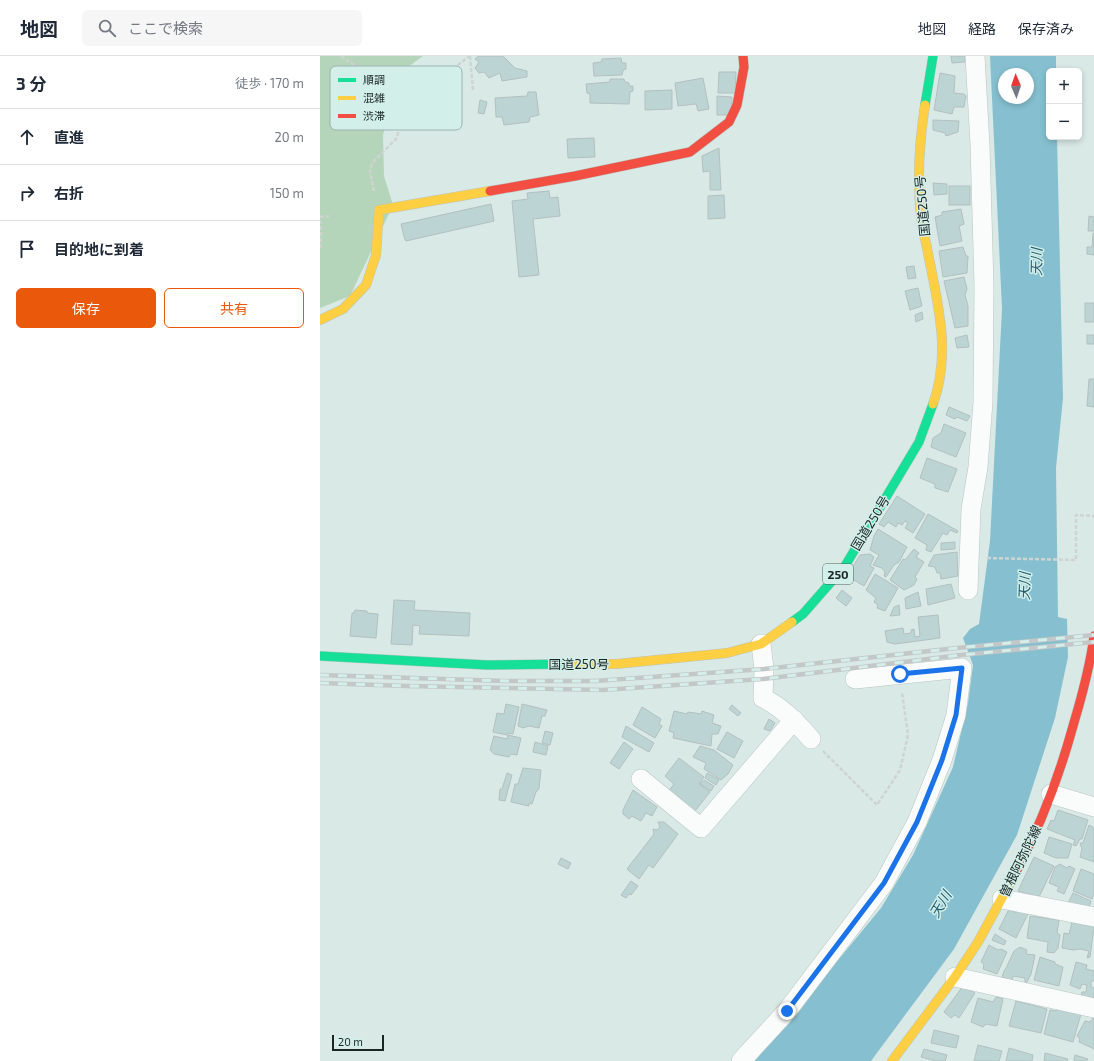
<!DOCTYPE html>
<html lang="ja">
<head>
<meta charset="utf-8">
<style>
  body { margin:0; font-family:"Exo 2","Noto Sans JP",sans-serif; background:#f6f6f7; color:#1f2937 }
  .controls { position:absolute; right:12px; top:12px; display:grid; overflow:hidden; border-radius:6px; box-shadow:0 2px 6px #0003 }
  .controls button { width:36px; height:36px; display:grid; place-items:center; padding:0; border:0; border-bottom:1px solid #e0e1e3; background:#fff; color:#1f2937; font:20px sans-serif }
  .compass { position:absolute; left:678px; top:12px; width:36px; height:36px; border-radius:50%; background:#fff; box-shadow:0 2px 6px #0003; rotate:358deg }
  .scale { position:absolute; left:12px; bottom:10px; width:52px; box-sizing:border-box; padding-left:4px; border:2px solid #1b2624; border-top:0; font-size:11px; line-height:14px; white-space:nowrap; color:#1b2624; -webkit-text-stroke:3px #d3efea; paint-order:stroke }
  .stop { position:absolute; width:12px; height:12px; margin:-9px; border:3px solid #1a73e8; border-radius:50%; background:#fff }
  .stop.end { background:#1a73e8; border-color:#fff; box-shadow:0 1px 4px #0008 }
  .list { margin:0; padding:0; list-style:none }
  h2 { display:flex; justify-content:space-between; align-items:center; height:52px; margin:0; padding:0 16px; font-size:17px }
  h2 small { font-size:13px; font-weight:400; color:#747a83 }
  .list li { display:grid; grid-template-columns:26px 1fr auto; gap:12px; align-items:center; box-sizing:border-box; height:56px; padding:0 16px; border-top:1px solid #e0e1e3 }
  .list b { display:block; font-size:15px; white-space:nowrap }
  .list em { font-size:13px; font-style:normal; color:#747a83 }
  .actions { display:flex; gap:8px; padding:12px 16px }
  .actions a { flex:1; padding:9px 0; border:1px solid #ea580c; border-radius:6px; text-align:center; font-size:14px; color:#ea580c }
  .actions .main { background:#ea580c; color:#fff }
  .icon { flex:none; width:22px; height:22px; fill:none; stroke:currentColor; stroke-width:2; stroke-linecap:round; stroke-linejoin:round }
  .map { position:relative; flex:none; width:774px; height:1005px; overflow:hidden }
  header { display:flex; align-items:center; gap:24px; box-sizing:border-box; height:56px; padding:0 20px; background:#fff; border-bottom:1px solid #e0e1e3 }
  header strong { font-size:19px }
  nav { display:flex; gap:22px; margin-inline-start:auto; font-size:14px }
  .search { width:280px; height:36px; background:#f6f6f7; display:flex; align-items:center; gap:10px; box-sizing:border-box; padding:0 14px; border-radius:6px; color:#747a83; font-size:15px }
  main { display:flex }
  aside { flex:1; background:#fff }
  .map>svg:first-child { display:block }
  .forest { fill:#b4d5b9 }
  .water { fill:#86c0d0; fill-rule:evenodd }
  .building { fill:#bcd4d3; stroke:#b3c0bf }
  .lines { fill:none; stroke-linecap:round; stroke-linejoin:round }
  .street-casing { stroke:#b9c5c2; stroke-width:20 }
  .fast-casing { stroke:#b9c5c2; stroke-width:10 }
  .slow-casing { stroke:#b9c5c2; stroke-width:10 }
  .jam-casing { stroke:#b9c5c2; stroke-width:10 }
  .path { stroke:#cfd3d2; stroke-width:2.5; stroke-dasharray:4 2; stroke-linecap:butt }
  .street { stroke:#f9fcfb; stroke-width:19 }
  .fast { stroke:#16e098; stroke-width:9 }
  .slow { stroke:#ffcf43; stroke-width:9 }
  .jam { stroke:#f24e42; stroke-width:9 }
  .rail-casing { stroke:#c3c7c7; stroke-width:4.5 }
  .rail { stroke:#d3efea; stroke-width:3; stroke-dasharray:9; stroke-linecap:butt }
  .route { stroke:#1a73e8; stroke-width:5 }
  .labels { text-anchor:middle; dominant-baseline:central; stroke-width:3; stroke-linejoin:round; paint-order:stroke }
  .shield { fill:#d3efea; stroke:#52625f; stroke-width:1 }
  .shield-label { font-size:12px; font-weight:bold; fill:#1b2624 }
  .street-label { font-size:13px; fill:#1b2624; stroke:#d3efea }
  .water-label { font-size:14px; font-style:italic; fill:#235f71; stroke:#d3efea }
  .key { fill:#d3efea; stroke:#9cb3af; stroke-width:1 }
  .key-label { font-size:11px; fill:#1b2624 }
</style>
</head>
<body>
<header>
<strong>地図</strong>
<div class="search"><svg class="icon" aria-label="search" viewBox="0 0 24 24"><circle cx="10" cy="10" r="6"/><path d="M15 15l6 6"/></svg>ここで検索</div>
<nav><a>地図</a><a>経路</a><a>保存済み</a></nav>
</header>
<main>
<aside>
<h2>3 分<small>徒歩 · 170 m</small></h2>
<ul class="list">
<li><svg class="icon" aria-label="ahead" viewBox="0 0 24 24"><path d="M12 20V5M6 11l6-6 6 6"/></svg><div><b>直進</b></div><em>20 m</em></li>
<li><svg class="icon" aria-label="right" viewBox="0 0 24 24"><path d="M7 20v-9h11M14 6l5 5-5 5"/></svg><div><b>右折</b></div><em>150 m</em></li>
<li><svg class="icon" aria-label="arrive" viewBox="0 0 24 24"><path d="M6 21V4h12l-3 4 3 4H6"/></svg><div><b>目的地に到着</b></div></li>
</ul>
<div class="actions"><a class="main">保存</a><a>共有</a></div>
</aside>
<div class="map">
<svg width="774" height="1005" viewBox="0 0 774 1005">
  <rect width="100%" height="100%" fill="#d9e9e6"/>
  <!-- forest -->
  <path class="forest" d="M 0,0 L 103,0 L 88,11 L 73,43 L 63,79 L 64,120 L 73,149 L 30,240 L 0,252 Z"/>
  <!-- water -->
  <path class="water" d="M 670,0 L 736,0 L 736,15 L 729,15 L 729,81 L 737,81 L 743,342 L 736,412 L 738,561 L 747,563 L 748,601 L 735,662 L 697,779 L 634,893 L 551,1005 L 435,1005 L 561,852 L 593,799 L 633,711 L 648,647 L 653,609 L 643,582 L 650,573 L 659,568 L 670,485 L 682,253 ZM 684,18 L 708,18 L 708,42 L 684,42 Z"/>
  <!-- building -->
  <g class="building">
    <path d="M 158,0 L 183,0 L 195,12 L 207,15 L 207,21 L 182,25 L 180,17 L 169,22 L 164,16 L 159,17 L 155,12 L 159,6 L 155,3 Z"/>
    <path d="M 631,0 L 645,0 L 645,6 L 632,7 Z"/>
    <path d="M 301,2 L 302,7 L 306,7 L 306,13 L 303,14 L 302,19 L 274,20 L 273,7 L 281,6 L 282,3 Z"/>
    <path d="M 399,16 L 416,16 L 415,37 L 398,37 Z"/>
    <path d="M 620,17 L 635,20 L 634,37 L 644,38 L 646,40 L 644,51 L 634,51 L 632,58 L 614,54 Z"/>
    <path d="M 383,22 L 389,53 L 378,55 L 376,48 L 358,50 L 355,27 Z"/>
    <path d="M 290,23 L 304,23 L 305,26 L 309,27 L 309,30 L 313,30 L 313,35 L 310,36 L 309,48 L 270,47 L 270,38 L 267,37 L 266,28 L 290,26 Z"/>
    <path d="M 352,34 L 352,53 L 325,54 L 325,35 Z"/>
    <path d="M 208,36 L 216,36 L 219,59 L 210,61 L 209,66 L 184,69 L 182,61 L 176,61 L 175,42 L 207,40 Z"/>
    <path d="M 397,40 L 412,41 L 411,59 L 397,59 Z"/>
    <path d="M 160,44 L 167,46 L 164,58 L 158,57 Z"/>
    <path d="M 613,64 L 639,65 L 638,76 L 626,80 L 625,77 L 613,74 Z"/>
    <path d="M 274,82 L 275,101 L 248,102 L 247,83 Z"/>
    <path d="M 399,92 L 401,134 L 390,134 L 390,115 L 383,116 L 382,100 Z"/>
    <path d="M 613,127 L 627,128 L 627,138 L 614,139 Z"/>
    <rect x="629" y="130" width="21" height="19"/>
    <path d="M 229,135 L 230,142 L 238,141 L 240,160 L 213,163 L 219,219 L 199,221 L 192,145 L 208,143 L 207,137 Z"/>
    <path d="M 404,139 L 405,162 L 388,163 L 388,140 Z"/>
    <path d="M 171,148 L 174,165 L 86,185 L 85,184 L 81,168 Z"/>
    <path d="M 641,153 L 644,168 L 639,170 L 642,185 L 620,190 L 615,161 L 622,159 L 622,156 Z"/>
    <path d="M 769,160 L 774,161 L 774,175 L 768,175 Z"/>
    <path d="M 773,177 L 774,177 L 774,199 L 767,198 L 767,191 L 772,191 Z"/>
    <path d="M 643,191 L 646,200 L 648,200 L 647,217 L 623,221 L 619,195 Z"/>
    <path d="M 594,210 L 596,222 L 588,223 L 586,211 Z"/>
    <path d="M 644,221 L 647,233 L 645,239 L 648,250 L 648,270 L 635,272 L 624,225 Z"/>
    <path d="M 598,232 L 602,250 L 590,254 L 585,235 Z"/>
    <rect x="765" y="247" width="9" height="19"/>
    <path d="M 602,256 L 603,263 L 596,266 L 595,259 Z"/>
    <path d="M 647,279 L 649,291 L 637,292 L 635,282 Z"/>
    <rect x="767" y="279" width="7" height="9"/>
    <path d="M 769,323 L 774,323 L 774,351 L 767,350 Z"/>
    <path d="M 629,351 L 650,360 L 647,365 L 637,361 L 635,363 L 626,359 Z"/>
    <path d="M 624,368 L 646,377 L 636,401 L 611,391 L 613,382 L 621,377 Z"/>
    <path d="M 607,402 L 637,413 L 628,436 L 615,432 L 615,428 L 600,422 Z"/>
    <path d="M 577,440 L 605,458 L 593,477 L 585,472 L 588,467 L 585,465 L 582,469 L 578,467 L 576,471 L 568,466 L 564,471 L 559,468 Z"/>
    <path d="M 608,458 L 638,475 L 637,477 L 630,474 L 627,479 L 623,477 L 611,496 L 606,494 L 607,489 L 595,482 Z"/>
    <path d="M 558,473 L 587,491 L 579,506 L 574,509 L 566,521 L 564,520 L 565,516 L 562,512 L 553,509 L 559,499 L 550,494 L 554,480 Z"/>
    <path d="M 635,486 L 635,493 L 621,494 L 621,487 Z"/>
    <path d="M 594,493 L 599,497 L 596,501 L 604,506 L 595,521 L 597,523 L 594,529 L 584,534 L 570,524 L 583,503 L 585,504 Z"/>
    <path d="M 637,496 L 638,520 L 621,523 L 620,517 L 617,517 L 615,511 L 608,510 L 614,499 Z"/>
    <path d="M 550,498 L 554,501 L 550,510 L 554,512 L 544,530 L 527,520 L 540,499 Z"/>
    <path d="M 555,518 L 578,532 L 565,555 L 557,552 L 558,549 L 554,546 L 556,542 L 546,534 Z"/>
    <path d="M 631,528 L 635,542 L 608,549 L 606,533 Z"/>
    <path d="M 522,534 L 532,542 L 526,550 L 516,542 Z"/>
    <path d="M 598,536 L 601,550 L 586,553 L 585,542 Z"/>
    <path d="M 74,544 L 95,545 L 94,554 L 150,557 L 149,580 L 99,578 L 100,570 L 93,569 L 92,589 L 71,588 Z"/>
    <path d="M 579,549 L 580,559 L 570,560 L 574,551 Z"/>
    <path d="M 35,554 L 47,555 L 47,557 L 58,558 L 56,582 L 30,580 L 32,557 L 34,557 Z"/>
    <path d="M 618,559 L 620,582 L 575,588 L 567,586 L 565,575 L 583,572 L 584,578 L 591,577 L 591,574 L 594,573 L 595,581 L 600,580 L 598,561 Z"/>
    <path d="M 186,648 L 199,651 L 193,678 L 187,677 L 187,679 L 173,676 L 177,657 L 184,658 Z"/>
    <path d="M 202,648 L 227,654 L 225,660 L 222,660 L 219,672 L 209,670 L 203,672 L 198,670 Z"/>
    <path d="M 412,649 L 421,657 L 418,660 L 409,653 Z"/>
    <path d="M 322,651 L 341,663 L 339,668 L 342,670 L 335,682 L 313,669 Z"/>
    <path d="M 354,655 L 367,658 L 368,656 L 381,658 L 382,655 L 394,659 L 392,667 L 401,670 L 398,678 L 392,678 L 391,690 L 353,682 L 354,677 L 349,675 Z"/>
    <path d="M 449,663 L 455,667 L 450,675 L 444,673 Z"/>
    <path d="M 306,670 L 334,687 L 329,696 L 302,681 Z"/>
    <path d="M 225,675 L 233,677 L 230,689 L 222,687 Z"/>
    <path d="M 407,676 L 423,685 L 414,702 L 397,693 Z"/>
    <path d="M 188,679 L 201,682 L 197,699 L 191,698 L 189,701 L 174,698 L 170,694 L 174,680 L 187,683 Z"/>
    <path d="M 215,686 L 228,690 L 226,699 L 213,696 Z"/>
    <path d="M 304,686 L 313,693 L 299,713 L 290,707 Z"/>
    <path d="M 380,690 L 394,694 L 413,709 L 408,718 L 401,724 L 384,713 L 386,707 L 373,701 Z"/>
    <path d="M 359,702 L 384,721 L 379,728 L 390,736 L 375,755 L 348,736 L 354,728 L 345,720 Z"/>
    <path d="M 203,712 L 221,714 L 219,733 L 216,736 L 212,748 L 209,747 L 209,750 L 191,746 L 195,728 L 198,728 Z"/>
    <path d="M 187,717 L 192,719 L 185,745 L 179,744 L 180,733 L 182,733 Z"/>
    <path d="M 387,717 L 399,724 L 396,729 L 385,722 Z"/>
    <path d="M 384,724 L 394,730 L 391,735 L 380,728 Z"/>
    <path d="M 313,734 L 337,751 L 332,760 L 326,757 L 321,765 L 312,760 L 309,763 L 303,758 L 303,754 Z"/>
    <path d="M 738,754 L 768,764 L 762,783 L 760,783 L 756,790 L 753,789 L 755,784 L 727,773 L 731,764 L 734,765 Z"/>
    <path d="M 338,766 L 344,766 L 358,778 L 333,812 L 329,809 L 319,823 L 307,813 L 334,778 L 333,773 L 337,774 L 340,771 Z"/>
    <path d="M 769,769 L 774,772 L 774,806 L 760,801 L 762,793 L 760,787 L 763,787 Z"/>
    <path d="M 729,781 L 752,788 L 748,802 L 736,802 L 724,797 Z"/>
    <path d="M 714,801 L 734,810 L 719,841 L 698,835 Z"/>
    <path d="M 241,802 L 251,807 L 248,813 L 238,808 Z"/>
    <path d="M 740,808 L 747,812 L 749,810 L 755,813 L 744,838 L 737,835 L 739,831 L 729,827 L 735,811 Z"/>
    <path d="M 761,813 L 774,818 L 774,839 L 772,843 L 753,835 Z"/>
    <path d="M 311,825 L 318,830 L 311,839 L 309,838 L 306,842 L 301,839 Z"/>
    <path d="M 753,837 L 771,845 L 769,851 L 748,847 Z"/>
    <path d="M 689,853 L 696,857 L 698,854 L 708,858 L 696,882 L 679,873 Z"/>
    <path d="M 710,860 L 739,864 L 737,877 L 740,879 L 738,892 L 734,897 L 727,896 L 728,886 L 707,882 Z"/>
    <path d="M 752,866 L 774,871 L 770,901 L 767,902 L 769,895 L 760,893 L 753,894 L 742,892 L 744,877 L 749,878 Z"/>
    <path d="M 675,878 L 686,885 L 684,889 L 672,884 Z"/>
    <path d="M 669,889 L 678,894 L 681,893 L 687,896 L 677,918 L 663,913 L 664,908 L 661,906 Z"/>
    <path d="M 700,891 L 707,894 L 706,898 L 715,899 L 711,918 L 705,930 L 705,922 L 693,920 L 692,925 L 682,921 L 684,915 L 686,912 L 694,895 Z"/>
    <path d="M 720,901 L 735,906 L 735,908 L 743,911 L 739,930 L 714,924 Z"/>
    <path d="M 756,906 L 767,909 L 766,913 L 774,915 L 774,925 L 771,925 L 771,931 L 774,932 L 774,944 L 761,941 L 762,936 L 766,936 L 767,929 L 762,928 L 760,933 L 750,929 Z"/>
    <path d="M 643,930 L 655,937 L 639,962 L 635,959 L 631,962 L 624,956 Z"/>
    <path d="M 676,941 L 683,943 L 677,970 L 666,968 L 663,971 L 651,966 L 658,942 L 673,946 Z"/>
    <path d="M 696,945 L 727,953 L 721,977 L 689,970 Z"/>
    <path d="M 738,951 L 761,958 L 753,986 L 724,978 L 730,954 L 736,955 Z"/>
    <path d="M 773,962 L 774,962 L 774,993 L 759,986 L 760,983 L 757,980 L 765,965 L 770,966 Z"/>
    <path d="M 614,974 L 639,980 L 636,992 L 611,987 Z"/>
    <path d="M 658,989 L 682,995 L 679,1005 L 654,1005 Z"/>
    <path d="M 689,992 L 713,999 L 712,1005 L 686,1005 Z"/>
    <path d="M 604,993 L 627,999 L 625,1005 L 616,1005 L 601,1001 Z"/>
    <path d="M 725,997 L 748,1003 L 747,1005 L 724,1005 Z"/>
    <path d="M 755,999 L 768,1003 L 767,1005 L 754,1005 Z"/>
  </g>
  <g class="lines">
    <defs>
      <g id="street">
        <path d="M 648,534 L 651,453 L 658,411 L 663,346 L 664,230 L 660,89 L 655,0"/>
        <path d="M 441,588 L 444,613 L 443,642 C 462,651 477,667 491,683"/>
        <path d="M 321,723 L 381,772 L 474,664"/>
        <path d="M 731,738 L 774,751"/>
        <path d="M 682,843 L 774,861"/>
        <path d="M 635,921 L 774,952"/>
        <path d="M 421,1005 L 467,955 L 564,827 L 597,766 L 622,704 L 636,659 L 642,612 L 535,623"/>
      </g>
      <g id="fast">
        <path d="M 605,49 L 613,0"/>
        <path d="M 472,566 L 483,558 L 525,510 L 599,386 L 613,348"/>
        <path d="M 0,600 L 167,609 L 250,608"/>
      </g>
      <g id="slow">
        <path d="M 605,49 C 599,87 597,124 601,162 C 602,172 605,182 607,192 C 617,245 632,296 613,348"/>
        <path d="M 0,264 L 23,253 L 46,229 L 56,199 L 59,154 L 170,135"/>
        <path d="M 250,608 L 296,608 L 407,597 L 441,588 L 472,566"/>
        <path d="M 572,1005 L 635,921 L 658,886 L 695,818"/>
      </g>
      <g id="jam">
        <path d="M 170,135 L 255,120 L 370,96 L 409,66 L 417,49 L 424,11 L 423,0"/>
        <path d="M 695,818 C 720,771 739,721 753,670 C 762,640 770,611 774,580"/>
      </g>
    </defs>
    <!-- street casing -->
    <use href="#street" class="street-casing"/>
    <!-- fast casing -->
    <use href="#fast" class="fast-casing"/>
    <!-- slow casing -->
    <use href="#slow" class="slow-casing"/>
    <!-- jam casing -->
    <use href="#jam" class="jam-casing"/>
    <!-- path -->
    <g class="path">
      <path d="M 21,0 L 86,46 L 112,21 L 131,14 L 150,0"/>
      <path d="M 150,0 L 153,34"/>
      <path d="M 54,135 L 50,116 L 52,107 L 76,83 L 78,77 L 80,68 L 86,46"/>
      <path d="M 0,161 L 9,160"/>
      <path d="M 0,164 L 1,180 L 0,192"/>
      <path d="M 667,502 L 756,504 L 756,459 L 774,460"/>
      <path d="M 503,695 L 557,749 L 580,714 L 588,679 L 582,636"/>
    </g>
    <!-- street -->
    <use href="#street" class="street"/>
    <!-- fast -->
    <use href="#fast" class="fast"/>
    <!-- slow -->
    <use href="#slow" class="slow"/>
    <!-- jam -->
    <use href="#jam" class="jam"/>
    <defs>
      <g id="rail">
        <path d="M 0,619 L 185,625 L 275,625 L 444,613 L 637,592 L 774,579"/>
        <path d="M 0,627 L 86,630 L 283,634 L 443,623 L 641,599 L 774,586"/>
      </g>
    </defs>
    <!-- rail casing -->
    <use href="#rail" class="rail-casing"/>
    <!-- rail -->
    <use href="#rail" class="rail"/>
  </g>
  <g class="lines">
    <!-- route -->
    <path class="route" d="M 467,955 L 564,827 L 597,766 L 622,704 L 636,659 L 642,612 L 580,618"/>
  </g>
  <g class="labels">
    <!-- shield labels -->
    <rect class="shield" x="503" y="508" width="30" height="20" rx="3"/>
    <g class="shield-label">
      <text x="518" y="518">250</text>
    </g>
    <!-- street labels -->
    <g class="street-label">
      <text transform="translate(602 150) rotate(-95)">国道250号</text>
      <text transform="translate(550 467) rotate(-59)">国道250号</text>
      <text x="259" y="608">国道250号</text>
      <text transform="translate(700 805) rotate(-64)">曽根阿弥陀線</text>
    </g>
    <!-- water labels -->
    <g class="water-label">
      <text transform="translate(716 206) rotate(-89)">天川</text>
      <text transform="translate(704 530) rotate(-88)">天川</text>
      <text transform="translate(620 848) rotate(-59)">天川</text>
    </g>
  </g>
  <!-- legend -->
  <rect x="10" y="10" width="132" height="64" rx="6" class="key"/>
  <rect x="18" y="22" width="18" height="4" fill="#16e098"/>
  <rect x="18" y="40" width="18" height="4" fill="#ffcf43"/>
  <rect x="18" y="58" width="18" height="4" fill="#f24e42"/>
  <g class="key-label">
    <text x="43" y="28">順調</text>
    <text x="43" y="46">混雑</text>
    <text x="43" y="64">渋滞</text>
  </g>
</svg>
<div class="controls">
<button>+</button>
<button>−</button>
</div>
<svg class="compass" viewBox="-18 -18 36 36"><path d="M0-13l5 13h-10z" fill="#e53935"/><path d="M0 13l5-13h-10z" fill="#747a83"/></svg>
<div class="scale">20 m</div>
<div class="stop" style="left:580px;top:618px"></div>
<div class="stop end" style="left:467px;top:955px"></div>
</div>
</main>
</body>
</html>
